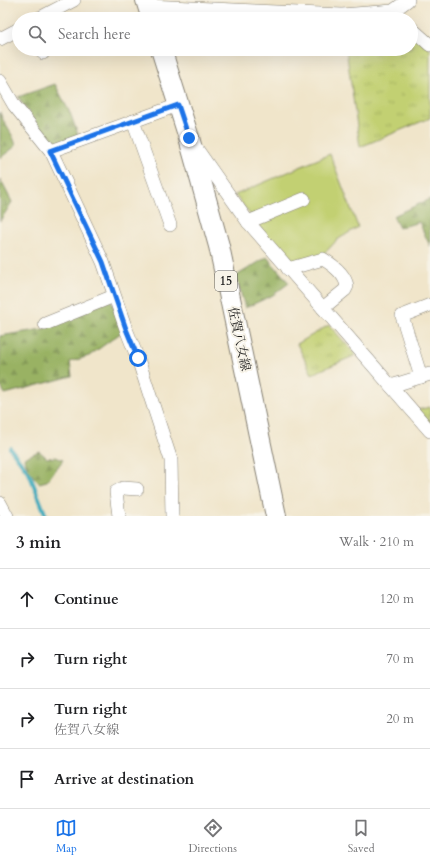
<!DOCTYPE html>
<html lang="en">
<head>
<meta charset="utf-8">
<style>
  body { margin:0; font-family:Cardo,"Noto Serif JP",serif; background:#f6f6f6; color:#202124 }
  .stop { position:absolute; width:12px; height:12px; margin:-9px; border:3px solid #1a73e8; border-radius:50%; background:#fff }
  .stop.end { background:#1a73e8; border-color:#fff; box-shadow:0 1px 4px #0008 }
  .list { margin:0; padding:0; list-style:none }
  h2 { display:flex; justify-content:space-between; align-items:center; height:52px; margin:0; padding:0 16px; font-size:17px }
  h2 small { font-size:13px; font-weight:400; color:#757577 }
  .list li { display:grid; grid-template-columns:26px 1fr auto; gap:12px; align-items:center; box-sizing:border-box; height:60px; padding:0 16px; border-top:1px solid #e0e0e0 }
  .list b { display:block; font-size:15px; white-space:nowrap }
  .list p { margin:0; font-size:13px; white-space:nowrap; color:#757577 }
  .list em { font-size:13px; font-style:normal; color:#757577 }
  .icon { flex:none; width:22px; height:22px; fill:none; stroke:currentColor; stroke-width:2; stroke-linecap:round; stroke-linejoin:round }
  .map { position:relative; flex:none; width:430px; height:516px; overflow:hidden }
  .search { position:absolute; background:#fff; box-shadow:0 4px 16px #0002; left:12px; right:12px; top:12px; height:44px; display:flex; align-items:center; gap:10px; box-sizing:border-box; padding:0 14px; border-radius:22px; color:#757577; font-size:15px }
  .sheet { height:292px; background:#fff }
  nav { display:flex; justify-content:space-around; align-items:center; box-sizing:border-box; height:56px; border-top:1px solid #e0e0e0; background:#fff; font-size:11px; color:#757577 }
  nav a { display:grid; justify-items:center; gap:2px }
  nav .on { color:#1a73e8 }
  .map>svg:first-child { display:block }
  .grass { fill:url(#grass-tufts); stroke:#6f7647 }
  .forest { fill:url(#forest-firs); stroke:#5a6740 }
  .garden { fill:#c2d072; stroke:#6f7647 }
  .lines { fill:none; stroke-linecap:round; stroke-linejoin:round }
  .stream { stroke:#3eabbd; stroke-width:4 }
  .minor-casing { stroke:#868073; stroke-width:14 }
  .primary-casing { stroke:#868073; stroke-width:22 }
  .minor { stroke:#fff; stroke-width:13 }
  .primary { stroke:#fff; stroke-width:20 }
  .route { stroke:#1a73e8; stroke-width:5 }
  .labels { text-anchor:middle; dominant-baseline:central; stroke-width:4; stroke-linejoin:round; paint-order:stroke }
  .shield { fill:#f7f3e8; stroke:#5e5c59; stroke-width:1 }
  .shield-label { font-size:12px; font-weight:bold; fill:#1c1c1c }
  .street-label { font-size:13px; fill:#1c1c1c; stroke:#f7f3e8 }
</style>
</head>
<body>
<div class="map">
<svg width="430" height="516" viewBox="0 0 430 516">
  <defs>
    <pattern id="grass-tufts" width="24" height="20" patternUnits="userSpaceOnUse"><rect width="24" height="20" fill="#c2d072"/><path d="M3 7l-1-3M5 7V3M7 7l1-3M15 17l-1-3M17 17v-4M19 17l1-3" fill="none" stroke="#a6b262"/></pattern>
    <pattern id="forest-firs" width="22" height="20" patternUnits="userSpaceOnUse"><rect width="22" height="20" fill="#99b264"/><path d="M5 1l3.5 6h-7zM16 11l3.5 6h-7z" fill="#839856"/></pattern>
  </defs>
  <rect width="100%" height="100%" fill="#f7f3e8"/>
  <filter id="ink" filterUnits="userSpaceOnUse"><feTurbulence type="fractalNoise" baseFrequency=".025" numOctaves="2"/><feDisplacementMap in="SourceGraphic" scale="8" xChannelSelector="R" yChannelSelector="G"/><feConvolveMatrix kernelMatrix="1 2 1 2 8 2 1 2 1" color-interpolation-filters="sRGB"/></filter>
  <filter id="wash" filterUnits="userSpaceOnUse"><feTurbulence type="fractalNoise" baseFrequency=".012" numOctaves="4" result="noise"/><feDisplacementMap in="SourceGraphic" scale="16" xChannelSelector="R" yChannelSelector="G"/><feGaussianBlur stdDeviation="0.9" result="paint"/><feColorMatrix in="noise" values="0 0 0 0 0 0 0 0 0 0 0 0 0 0 0 0 0 1.4 0 .05"/><feComposite in="paint" operator="in"/></filter>
  <g filter="url(#wash)">
    <rect width="100%" height="100%" fill="#f0e5ca"/>
    <!-- grass -->
    <g class="grass">
      <path d="M 411,33 L 430,49 L 430,118 L 360,147 L 346,49 L 411,49 Z"/>
      <path d="M 329,325 L 356,355 L 312,374 L 297,344 Z"/>
      <path d="M 430,407 L 430,424 L 417,410 Z"/>
    </g>
    <!-- forest -->
    <g class="forest">
      <path d="M 55,84 L 71,115 L 78,135 L 51,145 L 18,97 Z"/>
      <path d="M 0,112 C 4,126 13,132 16,146 L 0,158 Z"/>
      <path d="M 0,179 L 12,202 L 0,221 Z"/>
      <path d="M 430,199 L 430,246 L 419,222 L 399,228 L 393,216 Z"/>
      <path d="M 267,257 L 289,283 L 273,295 L 245,308 L 236,276 Z"/>
      <path d="M 111,300 L 122,332 L 89,356 L 70,362 L 72,376 L 5,394 L 0,385 L 0,336 L 43,329 Z"/>
      <path d="M 39,451 L 47,458 L 56,457 L 63,460 L 47,481 L 39,483 C 34,479 25,465 24,458 Z"/>
    </g>
    <!-- garden -->
    <path class="garden" d="M 330,154 L 358,227 L 337,240 L 321,257 L 290,266 L 235,195 Z"/>
    <g class="lines">
      <!-- stream -->
      <path class="stream" d="M 10,448 L 29,473 L 46,516"/>
    </g>
  </g>
  <g filter="url(#ink)">
    <g class="lines">
      <defs>
        <g id="minor">
          <path d="M 148,6 L 342,15 L 393,11 L 408,0"/>
          <path d="M 393,11 L 401,19"/>
          <path d="M 38,19 L 74,0"/>
          <path d="M 411,28 L 430,45"/>
          <path d="M 0,39 L 19,29"/>
          <path d="M 41,49 L 43,53"/>
          <path d="M 0,81 L 14,105 L 51,151 L 103,262 L 126,329 L 138,359 L 171,460 L 172,516"/>
          <path d="M 133,121 L 170,225"/>
          <path d="M 196,148 L 248,222 L 430,431"/>
          <path d="M 51,151 L 178,105"/>
          <path d="M 248,222 L 304,199"/>
          <path d="M 288,269 L 323,259 C 333,265 345,274 347,286 L 345,290 L 323,308"/>
          <path d="M 45,324 L 114,296"/>
          <path d="M 421,377 L 402,316 L 430,305"/>
          <path d="M 391,386 L 430,374"/>
          <path d="M 0,503 L 7,516"/>
          <path d="M 119,516 L 116,492 L 123,488 L 137,489"/>
        </g>
        <g id="primary">
          <path d="M 146,0 L 152,19"/>
          <path d="M 161,49 L 189,138 L 219,246 L 276,516"/>
        </g>
      </defs>
      <!-- minor casing -->
      <use href="#minor" class="minor-casing"/>
      <!-- primary casing -->
      <use href="#primary" class="primary-casing"/>
      <!-- minor -->
      <use href="#minor" class="minor"/>
      <!-- primary -->
      <use href="#primary" class="primary"/>
    </g>
  </g>
  <g class="lines" filter="url(#ink)">
    <!-- route -->
    <path class="route" d="M 138,358 L 126,329 L 103,262 L 50,151 L 178,105 L 189,138"/>
  </g>
  <g class="labels">
    <!-- shield labels -->
    <rect class="shield" x="215" y="271" width="22" height="20" rx="3"/>
    <g class="shield-label">
      <text x="226" y="281">15</text>
    </g>
    <!-- street labels -->
    <g class="street-label">
      <text transform="translate(239 339) rotate(78)">佐賀八女線</text>
    </g>
  </g>
</svg>
<div class="stop" style="left:138px;top:358px"></div>
<div class="stop end" style="left:189px;top:138px"></div>
<div class="search"><svg class="icon" aria-label="search" viewBox="0 0 24 24"><circle cx="10" cy="10" r="6"/><path d="M15 15l6 6"/></svg>Search here</div>
</div>
<section class="sheet">
<h2>3 min<small>Walk · 210 m</small></h2>
<ul class="list">
<li><svg class="icon" aria-label="ahead" viewBox="0 0 24 24"><path d="M12 20V5M6 11l6-6 6 6"/></svg><div><b>Continue</b></div><em>120 m</em></li>
<li><svg class="icon" aria-label="right" viewBox="0 0 24 24"><path d="M7 20v-9h11M14 6l5 5-5 5"/></svg><div><b>Turn right</b></div><em>70 m</em></li>
<li><svg class="icon" aria-label="right" viewBox="0 0 24 24"><path d="M7 20v-9h11M14 6l5 5-5 5"/></svg><div><b>Turn right</b><p>佐賀八女線</p></div><em>20 m</em></li>
<li><svg class="icon" aria-label="arrive" viewBox="0 0 24 24"><path d="M6 21V4h12l-3 4 3 4H6"/></svg><div><b>Arrive at destination</b></div></li>
</ul>
</section>
<nav>
<a class="on"><svg class="icon" aria-label="map" viewBox="0 0 24 24"><path d="M3 6l6-2 6 2 6-2v14l-6 2-6-2-6 2zM9 4v14M15 6v14"/></svg>Map</a>
<a><svg class="icon" aria-label="directions" viewBox="0 0 24 24"><path d="M12 3l9 9-9 9-9-9zM9 14v-3h6M13 9l2 2-2 2"/></svg>Directions</a>
<a><svg class="icon" aria-label="saved" viewBox="0 0 24 24"><path d="M7 4h10v16l-5-4-5 4z"/></svg>Saved</a>
</nav>
</body>
</html>
